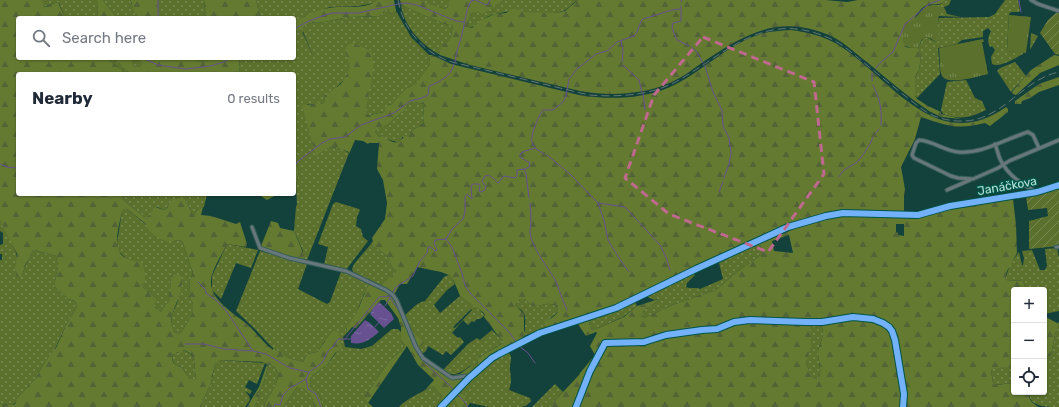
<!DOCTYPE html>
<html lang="en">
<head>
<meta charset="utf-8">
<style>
  body { margin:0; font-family:Rubik,sans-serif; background:#f2f2f3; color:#1f2937 }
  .controls { position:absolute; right:12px; bottom:12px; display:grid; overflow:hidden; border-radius:4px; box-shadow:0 1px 3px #0004 }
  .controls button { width:36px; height:36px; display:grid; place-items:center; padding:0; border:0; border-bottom:1px solid #e0e1e3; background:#fff; color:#1f2937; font:20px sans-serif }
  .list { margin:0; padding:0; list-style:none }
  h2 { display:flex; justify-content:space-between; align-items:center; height:52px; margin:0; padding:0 16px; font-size:17px }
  h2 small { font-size:13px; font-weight:400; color:#747a83 }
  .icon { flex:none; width:22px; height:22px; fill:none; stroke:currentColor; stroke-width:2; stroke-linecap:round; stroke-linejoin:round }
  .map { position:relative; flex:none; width:1059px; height:407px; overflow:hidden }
  .search { position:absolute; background:#fff; box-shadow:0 1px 3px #0004; left:16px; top:16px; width:280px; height:44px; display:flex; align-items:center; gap:10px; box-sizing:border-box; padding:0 14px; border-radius:4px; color:#747a83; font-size:15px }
  .panel { position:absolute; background:#fff; box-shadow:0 1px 3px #0004; left:16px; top:72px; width:280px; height:124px; border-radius:4px }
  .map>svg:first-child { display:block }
  .grass { fill:url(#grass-dots); fill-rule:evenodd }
  .forest { fill:url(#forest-firs); fill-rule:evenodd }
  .wetland { fill:url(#wetland-marsh) }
  .park { fill:url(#park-tufts) }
  .garden { fill:url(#garden-furrows) }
  .pitch { fill:#5b702c }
  .water { fill:url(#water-ripples) }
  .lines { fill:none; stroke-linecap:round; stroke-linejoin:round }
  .stream { stroke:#675191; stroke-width:1 }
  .minor-casing { stroke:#375e58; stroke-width:5 }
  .minor { stroke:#68777c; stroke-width:3 }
  .rail { stroke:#647777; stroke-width:1; stroke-dasharray:8 4; stroke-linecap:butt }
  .cycleway-casing { stroke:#005449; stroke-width:8 }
  .cycleway { stroke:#73b2f8; stroke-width:6 }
  .marked { fill:none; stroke:#be698d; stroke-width:3; stroke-dasharray:8 5; stroke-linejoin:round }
  .labels { text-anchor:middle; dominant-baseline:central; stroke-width:3; stroke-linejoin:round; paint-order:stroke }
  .street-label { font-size:12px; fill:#b8e2d9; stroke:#005449 }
</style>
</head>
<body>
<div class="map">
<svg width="1059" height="407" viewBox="0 0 1059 407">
  <defs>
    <pattern id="grass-dots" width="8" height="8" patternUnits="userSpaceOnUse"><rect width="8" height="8" fill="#5b702c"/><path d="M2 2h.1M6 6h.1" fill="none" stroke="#788b54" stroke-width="1.8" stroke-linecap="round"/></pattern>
    <pattern id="forest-firs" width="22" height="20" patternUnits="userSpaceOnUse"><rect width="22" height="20" fill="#647a31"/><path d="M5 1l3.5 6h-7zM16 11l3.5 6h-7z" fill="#526437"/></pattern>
    <pattern id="wetland-marsh" width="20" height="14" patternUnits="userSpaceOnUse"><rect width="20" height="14" fill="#5b702c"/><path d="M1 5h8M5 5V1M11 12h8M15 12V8" fill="none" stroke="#788b54"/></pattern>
    <pattern id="park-tufts" width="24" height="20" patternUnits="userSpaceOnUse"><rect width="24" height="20" fill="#5b702c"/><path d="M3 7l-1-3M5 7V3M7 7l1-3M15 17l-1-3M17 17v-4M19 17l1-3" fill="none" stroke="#788b54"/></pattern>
    <pattern id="garden-furrows" width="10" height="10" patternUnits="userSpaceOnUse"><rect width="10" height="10" fill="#5b702c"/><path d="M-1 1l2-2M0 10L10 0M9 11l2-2" fill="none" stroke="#788b54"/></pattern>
    <pattern id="water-ripples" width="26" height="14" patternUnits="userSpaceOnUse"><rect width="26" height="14" fill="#675191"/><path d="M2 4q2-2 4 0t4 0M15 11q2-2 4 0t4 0" fill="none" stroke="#7b6aa0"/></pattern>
  </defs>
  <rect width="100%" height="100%" fill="#13413b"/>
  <!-- grass -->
  <g class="grass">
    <path d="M 42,0 L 97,0 L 98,18 L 65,18 L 59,3 L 58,2 L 43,7 Z"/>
    <path d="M 103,0 L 130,0 L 138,18 L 117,18 Z"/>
    <path d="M 158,0 L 204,0 L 206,18 L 158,18 Z"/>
    <path d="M 256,0 L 377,0 L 375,3 L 358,6 L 330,7 L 294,21 L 294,18 L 260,18 Z"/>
    <path d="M 415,0 L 450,0 C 450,4 449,7 445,9 Z"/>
    <path d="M 504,0 L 578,0 C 572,3 569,9 563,11 C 548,17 529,11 514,11 C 508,11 502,13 496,14 C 485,15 475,28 469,28 L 467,25 L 471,13 L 487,10 Z"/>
    <path d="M 946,0 L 951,0 L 949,5 L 944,7 L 947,14 L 961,17 L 938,16 L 939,5 Z"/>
    <path d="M 1005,0 L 1018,0 L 1020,11 L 1019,12 L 1011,12 L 1009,14 L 1007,51 L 1023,52 L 1023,54 C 1015,58 1000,68 992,64 L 991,57 L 995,50 L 992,46 L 990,47 C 987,41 988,37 991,31 L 988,28 L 983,31 L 983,37 L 962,40 L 957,44 L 938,48 L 940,74 L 917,98 L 915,96 L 915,78 L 919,70 L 921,56 L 918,48 L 923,38 L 928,38 L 936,42 L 939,18 L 989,17 L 995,14 Z"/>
    <path d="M 401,5 L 442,23 L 453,26 L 451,36 L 448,41 L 444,44 L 439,54 C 421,45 404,26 401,5 Z"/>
    <path d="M 386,9 L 396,11 L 411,37 L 429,55 L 430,64 L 417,85 L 407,88 L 400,97 L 392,104 L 388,105 L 384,112 L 365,116 L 371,51 L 362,48 L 346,50 C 347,55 350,61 350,66 C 352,76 332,92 324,96 L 325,102 L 325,103 L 322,104 L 320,102 L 316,104 L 307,104 L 321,151 C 329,145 341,147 349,153 L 307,260 L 302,258 L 303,251 L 294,231 L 296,206 L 297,205 L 296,186 L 299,171 L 294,153 L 294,74 L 238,74 L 240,68 L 239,59 L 242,58 L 294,58 L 294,32 L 301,30 L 314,58 L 302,29 L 309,23 L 324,22 L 349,17 L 380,16 Z"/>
    <path d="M 1031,33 L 1038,36 L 1030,50 Z"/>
    <path d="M 106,58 L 115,58 L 124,69 L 131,74 L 124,74 L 122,70 Z"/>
    <path d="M 192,58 L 219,58 C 210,61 201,64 192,58 Z"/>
    <path d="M 1015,62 L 1026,76 L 1011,92 L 997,71 L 1000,68 Z"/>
    <path d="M 966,80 L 975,98 L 982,101 L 986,110 C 969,118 961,120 943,114 L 941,110 L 947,82 Z"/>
    <path d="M 414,102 L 424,104 L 423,118 L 424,123 L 420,126 L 412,130 L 409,137 L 402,137 L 401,141 L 397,142 L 385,139 L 382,135 L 379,137 L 375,132 C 381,125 385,126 392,121 C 398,116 397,115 405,111 L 408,104 Z"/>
    <path d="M 123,194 L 207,194 L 204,207 L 197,210 L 195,214 L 192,214 C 188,203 188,200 176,198 L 168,206 L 167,209 L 164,210 L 157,207 L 147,219 L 122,199 Z"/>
    <path d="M 336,202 L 359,209 L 360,210 L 357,217 L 356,226 L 361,229 L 363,237 L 368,241 L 346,270 L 324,265 L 328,247 L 318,244 L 333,204 Z"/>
    <path d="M 124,209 L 127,209 L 166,241 L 182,241 L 193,273 L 190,280 L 189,296 L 193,304 L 193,313 L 182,331 L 179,334 L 174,334 L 171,324 L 172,315 L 177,303 L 182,280 L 171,276 L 169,303 L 165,305 L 161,312 L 153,306 L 155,298 L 142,286 L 127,259 L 118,251 L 117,243 L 122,211 Z"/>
    <path d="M 0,220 C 7,229 12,243 16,253 C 19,263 10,268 22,276 L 25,267 L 33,250 L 38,251 L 56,256 L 58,266 L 54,286 L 68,299 L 75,301 L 77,304 L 77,307 L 66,325 L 54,351 L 46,360 L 36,378 L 20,395 L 18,401 L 12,405 L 0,404 L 0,260 L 2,260 L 2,254 L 0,254 L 0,245 L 3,244 L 3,233 L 0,231 Z"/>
    <path d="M 227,244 L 258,250 L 251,268 L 236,263 L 221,299 L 212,290 L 212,276 Z"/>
    <path d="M 371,244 L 387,256 L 393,269 L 396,270 L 395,274 L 381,285 L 354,274 L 352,269 L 354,264 Z"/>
    <path d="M 760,245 L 763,250 L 762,254 L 737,272 L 716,290 L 675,304 L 644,318 L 641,316 L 644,310 L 659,300 L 658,299 L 654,300 L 646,296 L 693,273 L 695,275 L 687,283 L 686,287 L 689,288 L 698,288 L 700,289 L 723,279 L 719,263 L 725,258 Z"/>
    <path d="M 1057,248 L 1059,258 L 1059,311 L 1044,314 L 1044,290 L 1026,290 L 1023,281 L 1005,280 L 1010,264 L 1019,252 L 1022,265 L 1023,265 L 1024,258 L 1022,251 L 1032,250 L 1040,270 L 1045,270 L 1047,266 L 1045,249 Z"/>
    <path d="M 260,251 L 307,264 L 298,289 L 327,304 L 330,302 L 341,272 L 354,276 L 369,284 L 369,287 L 364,294 L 356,314 L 346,329 L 347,333 L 343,337 L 345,347 L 361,349 L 372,346 L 392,329 L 398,329 L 402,333 L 401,340 L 405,345 L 402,350 L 389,361 L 365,396 L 365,400 L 373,407 L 323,407 L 319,395 L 311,387 L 310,380 L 313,375 L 327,365 L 338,350 L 325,341 L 317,352 L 307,354 L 303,362 L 289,358 L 273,348 L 267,342 L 255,329 L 236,311 Z"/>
    <path d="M 448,275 L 451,276 L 455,284 L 447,290 L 434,305 L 440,313 L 460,296 L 475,306 L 485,315 L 480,319 L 477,319 L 474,322 L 472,321 L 468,325 L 463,320 L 452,333 L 458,338 L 460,337 L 464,342 L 451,355 L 446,351 L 443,355 L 428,346 L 426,351 L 422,354 L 417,347 L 423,344 C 416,336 406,327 405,315 C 411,310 417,302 425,301 L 444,277 ZM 471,309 L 472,310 L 455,328 L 453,327 Z"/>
    <path d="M 520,299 L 524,299 L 533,306 C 542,307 548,300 557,307 L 558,312 L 548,320 L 545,325 L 546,328 L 526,335 C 523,328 528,318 523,312 C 521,309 517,308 515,305 Z"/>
    <path d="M 633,301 L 635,302 L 637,306 L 623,317 L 596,329 L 592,330 L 589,324 L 591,319 Z"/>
    <path d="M 1059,321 L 1059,407 C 1047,407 1028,407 1029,392 L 1044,392 L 1044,357 L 1051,355 L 1055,334 Z"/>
    <path d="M 813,325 C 817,325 820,325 822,328 C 826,334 818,346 818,353 C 818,362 823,372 818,379 L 813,378 L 806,364 L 810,345 L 810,327 Z"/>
    <path d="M 492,330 L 503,341 L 503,343 L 479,357 L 477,359 L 478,367 L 470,375 L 471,365 C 462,372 455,378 444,371 L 444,369 L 468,344 L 477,338 L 480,340 Z"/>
    <path d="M 182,350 C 198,354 193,364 196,377 L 195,379 L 190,379 L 181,367 L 174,364 L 172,358 L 173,355 Z"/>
    <path d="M 508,352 C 514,357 509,363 510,370 C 511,379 512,381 509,390 L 530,398 L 531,401 L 527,405 L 522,407 L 489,407 L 470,403 L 467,407 L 462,407 L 464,405 L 467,395 L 458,393 L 490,362 Z"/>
    <path d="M 221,360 L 265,363 L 257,384 L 249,380 L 245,387 L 252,391 L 250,394 L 245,391 L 249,396 L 250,400 L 245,407 L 200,407 L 211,383 L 215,364 Z"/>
    <path d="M 269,364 C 291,374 266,395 264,407 L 254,407 L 259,398 L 258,393 L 264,381 Z"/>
    <path d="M 1014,365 L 1014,383 L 994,385 L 993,383 L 991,370 L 992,368 Z"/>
    <path d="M 555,384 L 563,392 L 549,407 L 532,407 Z"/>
    <path d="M 300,386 C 308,390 313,398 315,407 L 283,407 L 297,387 Z"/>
    <path d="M 431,386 L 433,386 L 442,396 L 440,401 L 435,407 L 399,407 C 408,397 421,394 431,386 Z"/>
    <path d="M 454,398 L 461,407 L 444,407 Z"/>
  </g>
  <!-- forest -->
  <g class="forest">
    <path d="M 0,0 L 42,0 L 44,7 L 58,2 L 65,18 L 18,18 L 18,58 L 106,58 L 122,70 L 124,74 L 18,74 L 18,194 L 123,194 L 122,199 L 147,219 L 155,207 L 164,210 L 167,209 C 171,199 173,198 183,198 L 188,204 L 192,214 L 195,214 L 197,210 L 203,207 L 201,215 L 211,216 L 236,224 L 240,222 L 247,244 L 246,247 L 227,244 C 222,254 215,265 212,275 C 205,297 232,312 247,324 C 256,332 263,343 273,350 L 273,348 L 289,358 L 303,362 L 307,354 L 317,352 L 330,335 L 334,331 L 338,332 L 342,348 L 335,353 L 327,365 L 313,375 L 310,380 L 311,387 L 319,395 L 323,407 L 315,407 C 313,398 307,387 297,387 L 283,407 L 264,407 C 266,395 291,374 269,364 L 264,381 L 258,393 L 259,398 L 254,407 L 247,407 L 259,387 L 267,364 L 262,362 L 221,360 L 215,364 L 211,383 L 200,407 L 0,407 L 0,404 L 12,405 L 15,404 L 20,395 L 36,378 L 46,360 L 56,348 L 66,325 L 77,307 L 77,304 L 75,301 L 68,299 L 54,286 L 58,266 L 56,256 L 38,251 L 33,250 L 25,267 L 22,276 L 19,277 L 16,276 L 15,267 L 17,254 L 0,220 ZM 124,209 L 127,209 L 146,224 C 148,233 158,238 166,241 C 170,242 177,240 182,241 L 193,273 L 190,280 L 189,296 L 193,304 L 193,313 L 182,331 L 179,334 L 174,334 C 174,330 171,326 171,322 C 172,307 185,292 181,276 L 174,274 L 171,276 L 169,302 L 165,305 L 161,312 L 153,306 L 156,301 L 155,298 L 141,285 L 145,282 C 146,274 144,268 141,262 C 137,261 132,261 128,259 C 109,252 120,225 122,211 ZM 183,350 C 198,354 193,364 196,377 L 195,379 L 190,379 L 181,367 L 174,364 C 172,360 171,357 174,354 L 176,355 L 177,352 L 181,353 Z"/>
    <path d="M 97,0 L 103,0 L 117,18 L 98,18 Z"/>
    <path d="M 130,0 L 158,0 L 158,18 L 138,18 C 137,14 135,14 134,11 C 132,7 133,4 130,0 Z"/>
    <path d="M 204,0 L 256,0 L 260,18 L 206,18 Z"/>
    <path d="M 377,0 L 394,0 L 396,11 L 393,11 L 392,14 L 390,15 L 389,14 L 390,10 L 386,9 L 380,16 L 349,17 L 324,22 L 309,23 L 303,28 L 303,33 L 317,64 L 301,30 L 294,32 L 294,21 C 305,16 317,10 329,8 C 342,5 369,10 377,0 Z"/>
    <path d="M 400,0 L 417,0 L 445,9 L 448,7 L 450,0 L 504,0 L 482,14 L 479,12 L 471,13 L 467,25 L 469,28 L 472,28 L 481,20 L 495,14 L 506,13 L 512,9 L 521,10 L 526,12 L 556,13 L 565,11 L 578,0 L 825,0 L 847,2 L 858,0 L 946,0 C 936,8 933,2 925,6 C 912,14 910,34 906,47 L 910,48 L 918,48 L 921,56 L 919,70 L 915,78 L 915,96 L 917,99 L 928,106 L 941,112 L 941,114 L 961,119 L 941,117 L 929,111 C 907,96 887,79 867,62 C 856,54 845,43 833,37 C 780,13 747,33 703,62 C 692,70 680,79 667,84 C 641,95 608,96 580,91 L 470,65 L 440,55 L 439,54 L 442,45 L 448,41 L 451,36 L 453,26 L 442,23 L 401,5 Z"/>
    <path d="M 791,30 C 807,32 823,36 837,44 C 890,77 936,157 1006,107 L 1008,109 L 1008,112 L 990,126 L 985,123 C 958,130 947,126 921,117 L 915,139 L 901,167 L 905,189 L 904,196 L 904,214 L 839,210 L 809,218 L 760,238 L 616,306 L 546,328 L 544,323 L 545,320 C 550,320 555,316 558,312 L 557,307 C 548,300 542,307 533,306 L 524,299 L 520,299 L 515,305 L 524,314 L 524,330 L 526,335 L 514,344 L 498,352 L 478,367 L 477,359 C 485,352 495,349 503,343 L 503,341 C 495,333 491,325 484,317 L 485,315 L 484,313 L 460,296 L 454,281 L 449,275 L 441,272 L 417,267 L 407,284 L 400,284 L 394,295 C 403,306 403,322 413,332 C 416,336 421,339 425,343 L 417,347 L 423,356 L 444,371 L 452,375 L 460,374 L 472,365 L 470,375 L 438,407 L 435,407 L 440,401 L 442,396 L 433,386 L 431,386 L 425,390 L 434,380 L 418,365 L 407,346 L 368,403 L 365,400 L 365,396 L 389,361 L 402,350 L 405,345 L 401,340 L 401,327 L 398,318 L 385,300 L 381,300 L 356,328 L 352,327 L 347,333 C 346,330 346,330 347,327 C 350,322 353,318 356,313 C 362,303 364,290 372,282 L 381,285 L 395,273 L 396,270 L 393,269 L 387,256 L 371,244 L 373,241 L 372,238 L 385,219 L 387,203 L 383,180 L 377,169 L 379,143 L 369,143 L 368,144 L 363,141 L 355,140 L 349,154 L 349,152 C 333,146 329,145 316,156 L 302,105 L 316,104 L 318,101 L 320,102 L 322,104 L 324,103 L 325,102 L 324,96 L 341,84 L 350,69 L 350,66 L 345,50 L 347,46 L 350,44 L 353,43 L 371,51 C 378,72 365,95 366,116 L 384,112 L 386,106 L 392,104 L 407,88 L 416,85 L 430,64 L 429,55 L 432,55 L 451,64 L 579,95 C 608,100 643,99 670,87 C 701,73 725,46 758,35 C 768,31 779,31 791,30 ZM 414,102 L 424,104 L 423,118 L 424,123 L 422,125 L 412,130 L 409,137 L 405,136 C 403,137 402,140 400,141 C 395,145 385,139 382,135 L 379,137 L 375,132 C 380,126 386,126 392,121 C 398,116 397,115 405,111 L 408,104 Z"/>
    <path d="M 1054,55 L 1059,56 L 1059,65 L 1040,73 L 1016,95 L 1013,94 L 1012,92 L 1031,70 Z"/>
    <path d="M 115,58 L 192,58 C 202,65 210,59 220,58 C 227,57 235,58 242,58 L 239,60 L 240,68 L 238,74 L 131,74 L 124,69 Z"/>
    <path d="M 1059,77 L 1059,85 L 1039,92 L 1030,98 L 1022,101 L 1021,104 L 1015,104 L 1015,101 L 1039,84 Z"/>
    <path d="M 294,153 L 299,171 L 296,186 L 294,186 Z"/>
    <path d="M 258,194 L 278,194 L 267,200 Z"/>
    <path d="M 1013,199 L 1016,225 L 1017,253 L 1007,271 L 1005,280 L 1023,281 L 1026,290 L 1014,290 L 1014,365 L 992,369 L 991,370 L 993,383 L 995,385 L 1014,383 L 1014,392 L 1029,392 C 1028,400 1032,403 1039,407 L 549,407 L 579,375 L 580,373 L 595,355 L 590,346 L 597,333 L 596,332 L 586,336 L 577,323 L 591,319 L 589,324 L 592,330 L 596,329 L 624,317 L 637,306 L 659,299 L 659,300 L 644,310 L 641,316 L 644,318 L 675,304 L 716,290 L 737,272 L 762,254 L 763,250 L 760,245 L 733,257 L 729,257 L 794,229 L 839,214 L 915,216 L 927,215 L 952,207 ZM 896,224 L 904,224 L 904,236 L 898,235 L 898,233 L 896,232 ZM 789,235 L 793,253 L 774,251 L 772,241 ZM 813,325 C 817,325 820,325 822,328 C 826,334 818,346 818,353 C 818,362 823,372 818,379 L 813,378 L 806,364 L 811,345 L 810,327 Z"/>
    <path d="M 271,221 L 278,223 L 280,228 L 294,231 L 304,255 L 303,258 L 306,260 L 272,252 L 261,246 Z"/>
    <path d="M 1044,316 L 1059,324 L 1055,334 L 1051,355 L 1044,357 Z"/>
    <path d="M 458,393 L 467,395 L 464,405 L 462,407 L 459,407 L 454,398 Z"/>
  </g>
  <!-- wetland -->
  <path class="wetland" d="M 130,58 L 144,58 L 142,65 L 137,67 L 133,65 Z"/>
  <!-- park -->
  <g class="park">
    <path d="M 933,5 L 939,5 L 938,42 L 936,42 C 932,39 927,36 922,39 L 918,48 C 901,50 900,38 905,25 L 915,18 L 926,6 Z"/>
    <path d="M 1009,15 L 1031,17 L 1026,53 L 1007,51 Z"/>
    <path d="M 983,39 L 984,42 L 982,42 L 988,74 C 979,76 948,86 942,76 C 939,71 940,54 939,48 Z"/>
  </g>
  <!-- garden -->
  <g class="garden">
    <path d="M 1057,12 L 1059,13 L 1059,55 L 1055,54 L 1040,33 L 1048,20 Z"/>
    <path d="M 1059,187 L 1059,246 L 1029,249 L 1029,221 L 1048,216 L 1047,208 L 1028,210 L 1026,197 Z"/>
  </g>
  <!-- pitch -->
  <g class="pitch">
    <path d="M 1011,16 L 1028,17 L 1025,52 L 1008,50 Z"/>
    <path d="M 979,40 L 984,65 L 945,73 L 940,48 Z"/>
  </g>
  <!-- water -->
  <g class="water">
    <path d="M 379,302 L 391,313 L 394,319 L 384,328 L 370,314 L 373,308 Z"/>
    <path d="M 365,320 L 370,323 L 379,332 C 369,340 364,345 351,343 L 351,336 Z"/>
  </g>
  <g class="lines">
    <!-- stream -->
    <g class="stream">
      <path d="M 158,0 L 158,18"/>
      <path d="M 476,0 L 486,5 L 488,4 L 490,0"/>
      <path d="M 1019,0 L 1021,12"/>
      <path d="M 681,2 L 682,0"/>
      <path d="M 681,10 L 681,21 L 673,23 L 672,28 L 677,40 L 689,46"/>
      <path d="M 294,29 L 309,21 L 322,16 L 332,13 L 358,13 L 398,4 L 406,3 L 417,5 L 456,21 L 464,22"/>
      <path d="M 621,41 L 623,51 L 622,62"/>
      <path d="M 691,47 L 697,52 L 703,63"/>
      <path d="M 143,58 L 158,65 L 186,69 L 210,66 L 224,62 L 230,58"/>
      <path d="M 455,62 C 456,52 460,43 462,34 C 465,23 465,12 471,1 L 475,0"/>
      <path d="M 623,65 L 639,80 L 642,92"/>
      <path d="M 705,66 L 713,92 L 722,110 L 723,126 L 729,138 L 731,153 L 729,164 L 724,178"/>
      <path d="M 876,68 L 881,62 L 893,52 L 905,24 L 929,4 L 940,0"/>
      <path d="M 872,81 L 872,73"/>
      <path d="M 873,85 C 880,99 882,109 881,125"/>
      <path d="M 643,93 L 645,110"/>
      <path d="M 875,134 L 879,129"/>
      <path d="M 535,148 L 544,154"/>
      <path d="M 547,155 L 570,174 L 598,203 L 625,207 L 660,245 L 666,257 L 670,270"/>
      <path d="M 0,164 L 7,167 L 18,168"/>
      <path d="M 524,169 L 526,174 L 529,198"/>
      <path d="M 839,177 C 843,167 851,168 858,161 C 864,154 870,146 873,137"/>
      <path d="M 294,178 L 294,168 L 297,162 L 322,143 L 330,139 L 345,137 L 361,125 L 394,113 L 410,101 L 422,98 L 428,95 L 429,86 C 439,82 451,77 454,64"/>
      <path d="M 719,192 L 723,182"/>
      <path d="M 530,203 L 531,218 L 530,233 L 532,241 L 539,255 L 556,281 L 562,298 L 567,310"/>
      <path d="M 598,203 L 604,220 L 608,240 L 619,258 L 629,272"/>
      <path d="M 446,239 L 452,247 L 462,273 L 465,285 L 470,293 L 509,332 L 517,343"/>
      <path d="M 198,282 L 205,289 L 206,293 L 218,302 L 227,312 L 253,351 L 266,354 L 290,368 L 308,372"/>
      <path d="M 390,298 L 401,313"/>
      <path d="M 385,306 L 396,287 L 413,276 L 420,261 L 427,253 L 428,247 L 431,247 L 435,251 L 437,250 L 434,243 L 435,240 L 446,239 L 453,228 L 463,219 L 465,212 L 465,197 L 467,194 L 472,199 L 471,186 L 473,184 L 479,184 L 480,186 L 479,191 L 481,192 L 485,190 L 486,187 L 482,181 L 485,176 C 490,174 494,179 498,183 L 504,176 L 515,178 L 517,176 L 517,170 L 525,169 L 529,167 L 530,163 L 520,157 L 520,154 L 525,151 L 535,148 C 534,146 532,144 532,142 C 530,135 539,115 543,110 L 553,110 L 563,102 L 566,96 L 569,79 L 577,69 L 596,54 L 607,51 L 617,42 L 634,36 L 637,32 L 641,21 L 643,19 L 672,10 L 681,9 L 681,6"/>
      <path d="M 375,327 L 379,322"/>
      <path d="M 410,336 C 417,360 431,368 448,384 C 452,386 453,391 456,393 C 461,398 465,401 468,407"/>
      <path d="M 345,339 L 379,297 L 390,296"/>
      <path d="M 185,344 L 204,344 L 224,349 L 252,351"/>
      <path d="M 519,346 L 528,353 L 535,363"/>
      <path d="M 306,379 L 308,389 L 316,394 L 321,407"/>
      <path d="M 274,407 L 275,404 L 280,405 L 283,395 L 290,388 L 306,379 L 309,372 L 322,363 L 328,351 L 333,347 L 338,339 L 351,339"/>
    </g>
    <defs>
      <g id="minor">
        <path d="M 1031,0 L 1038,4 L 1059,11"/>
        <path d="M 995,144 C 997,149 998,154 1000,159 C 1007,174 1022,185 1037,192"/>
        <path d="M 1039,148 L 1033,135 L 1028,132 C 1005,139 983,154 958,152 C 945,151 933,141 919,140 L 916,143 L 912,155 L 914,158 L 951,176 L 958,178 L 973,179 L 998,168 L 1009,161 L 1059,140"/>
        <path d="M 947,190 L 970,180"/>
        <path d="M 252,227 L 260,248 L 289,258 L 346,271 L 386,290 L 393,295 L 397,301 L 416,347 L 423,358 L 452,378 L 466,376 L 469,378"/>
        <path d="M 1056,247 L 1059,247"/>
        <path d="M 441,407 L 469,378 L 492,358 L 499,354 L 540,333 L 616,308 L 696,269 L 788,227 L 826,216 L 843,213 L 918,215 L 950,206 L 1037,192 L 1059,185"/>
      </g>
    </defs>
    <!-- minor casing -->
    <use href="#minor" class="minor-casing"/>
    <!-- minor -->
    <use href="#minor" class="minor"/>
    <!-- rail -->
    <path class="rail" d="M 398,0 C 403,29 423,53 452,62 L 589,95 C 614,97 645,96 669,85 C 681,80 692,72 703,65 C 746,36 779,15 831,39 C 843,44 853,54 863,62 C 883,78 902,94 922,109 C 933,117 944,120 957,121 C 1002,124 1020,80 1059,72"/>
    <defs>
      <g id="cycleway">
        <path d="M 441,407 L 469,378 L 492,358 L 499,354 L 540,333 L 616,308 L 696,269 L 788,227 L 826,216 L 843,213 L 918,215 L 950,206 L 1037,192 L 1059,185"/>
        <path d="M 576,407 L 590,371 L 605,343 L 644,342 L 666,335 L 702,330 L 717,329 L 734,322 L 750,320 L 806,322 L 822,322 L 853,317 L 873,319 L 883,323 L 889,327 L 892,331 L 895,340 L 904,394 L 903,407"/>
      </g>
    </defs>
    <!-- cycleway casing -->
    <use href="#cycleway" class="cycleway-casing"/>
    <!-- cycleway -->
    <use href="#cycleway" class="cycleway"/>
  </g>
  <!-- marked area -->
  <path class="marked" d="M 703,37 L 814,82 L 824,174 L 768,252 L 669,214 L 625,178 L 654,95 Z"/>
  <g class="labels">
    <!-- street labels -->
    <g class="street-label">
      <text transform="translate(1007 186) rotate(-10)">Janáčkova</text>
    </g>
  </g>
</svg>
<div class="controls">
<button>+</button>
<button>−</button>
<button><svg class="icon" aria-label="locate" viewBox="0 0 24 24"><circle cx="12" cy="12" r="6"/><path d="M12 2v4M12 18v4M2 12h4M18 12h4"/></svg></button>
</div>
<div class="search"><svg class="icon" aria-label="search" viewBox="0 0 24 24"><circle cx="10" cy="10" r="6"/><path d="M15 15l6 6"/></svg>Search here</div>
<section class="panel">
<h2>Nearby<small>0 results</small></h2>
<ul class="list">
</ul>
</section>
</div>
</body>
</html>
